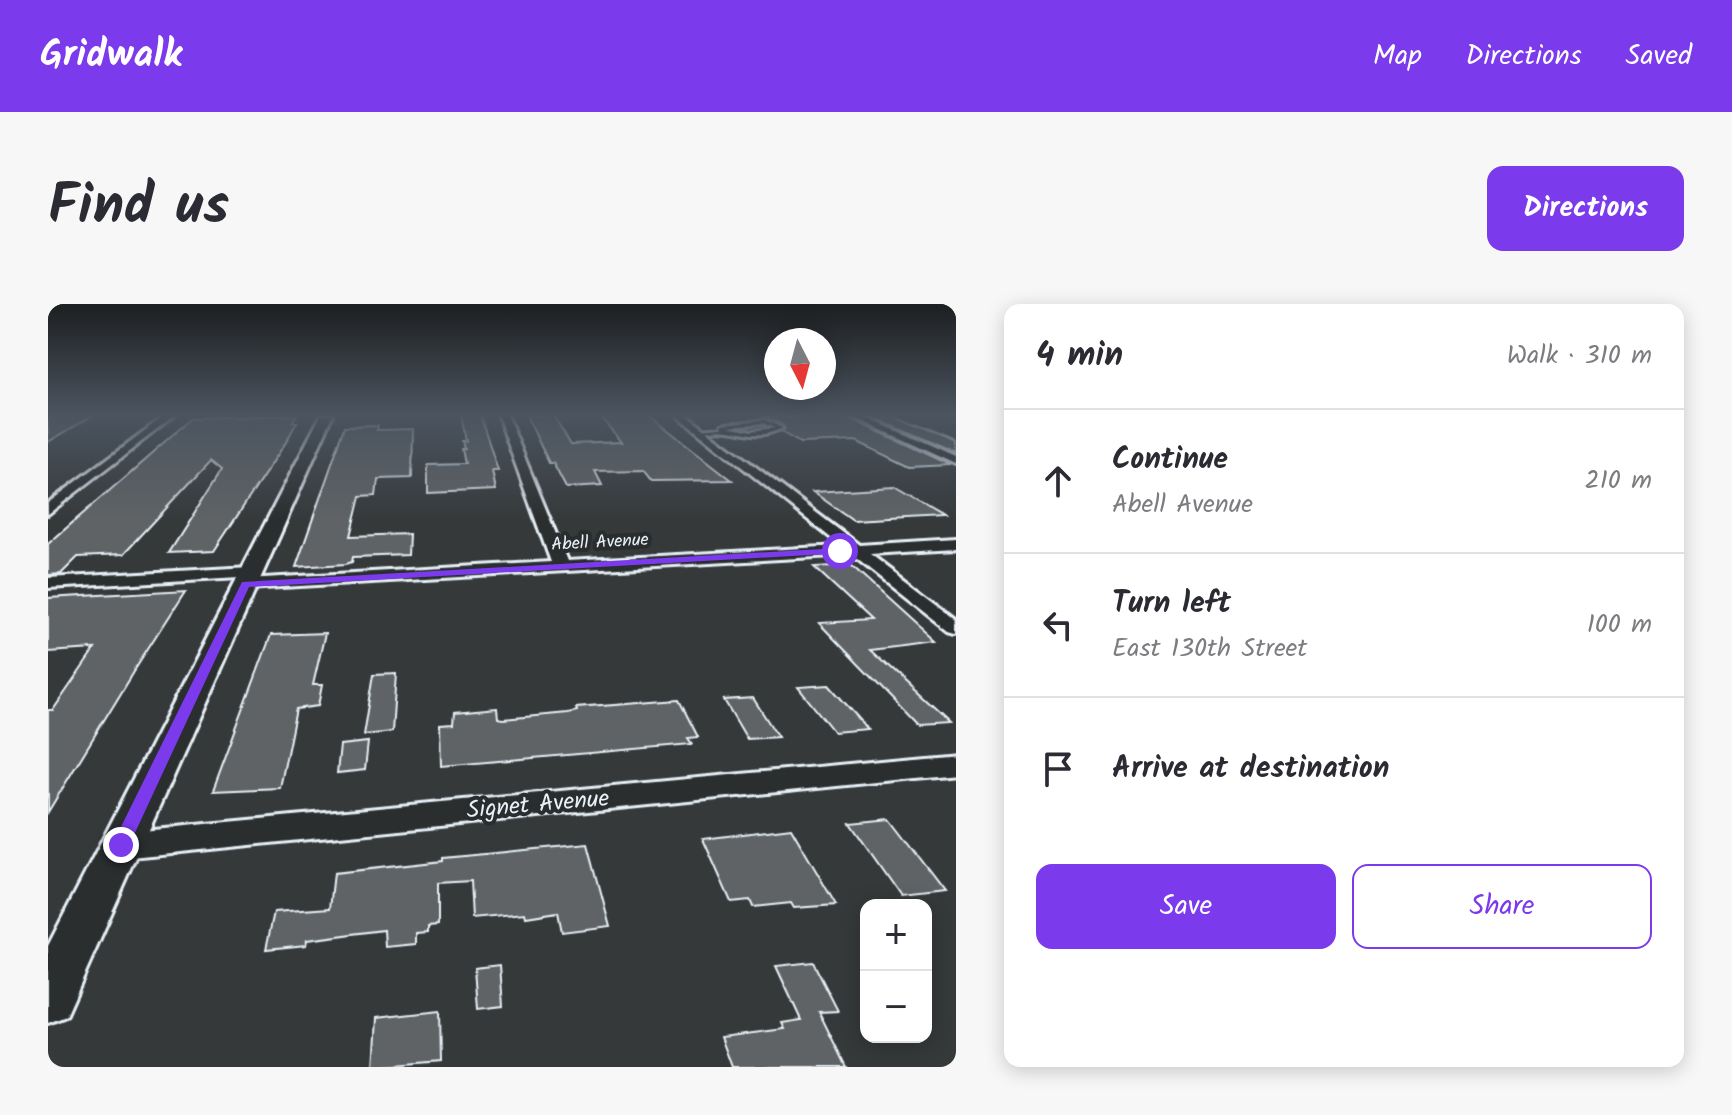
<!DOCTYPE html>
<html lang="en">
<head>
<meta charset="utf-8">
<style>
  body { margin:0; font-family:Kalam,sans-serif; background:#f7f7f7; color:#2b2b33 }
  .controls { position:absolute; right:24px; bottom:24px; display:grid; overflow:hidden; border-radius:16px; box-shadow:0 4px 20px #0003 }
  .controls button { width:72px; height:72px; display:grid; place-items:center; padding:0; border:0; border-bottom:2px solid #e1e1e2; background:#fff; color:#2b2b33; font:40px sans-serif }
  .compass { position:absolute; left:716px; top:24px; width:72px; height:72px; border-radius:50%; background:#fff; box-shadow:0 4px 20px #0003; rotate:174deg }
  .stop { position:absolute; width:24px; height:24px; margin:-18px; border:6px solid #7c3aed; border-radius:50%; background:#fff }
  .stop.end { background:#7c3aed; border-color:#fff; box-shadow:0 2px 8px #0008 }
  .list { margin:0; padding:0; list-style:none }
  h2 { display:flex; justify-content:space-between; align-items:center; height:104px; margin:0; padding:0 32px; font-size:34px }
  h2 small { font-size:26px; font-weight:400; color:#7c7c81 }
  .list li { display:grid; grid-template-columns:52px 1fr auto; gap:24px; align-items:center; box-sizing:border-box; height:144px; padding:0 32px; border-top:2px solid #e1e1e2 }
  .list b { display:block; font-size:30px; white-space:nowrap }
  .list p { margin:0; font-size:26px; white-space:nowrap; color:#7c7c81 }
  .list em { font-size:26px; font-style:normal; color:#7c7c81 }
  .actions { display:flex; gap:16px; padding:24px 32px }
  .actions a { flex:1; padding:18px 0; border:2px solid #7c3aed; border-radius:16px; text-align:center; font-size:28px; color:#7c3aed }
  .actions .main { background:#7c3aed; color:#fff }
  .icon { flex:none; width:44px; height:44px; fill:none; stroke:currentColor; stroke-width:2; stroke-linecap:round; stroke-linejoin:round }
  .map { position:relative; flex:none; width:908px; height:763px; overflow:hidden; border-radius:16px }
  header { display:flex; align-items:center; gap:48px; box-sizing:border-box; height:112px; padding:0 40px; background:#7c3aed; color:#fff }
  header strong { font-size:38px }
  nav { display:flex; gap:44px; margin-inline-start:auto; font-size:28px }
  .intro { display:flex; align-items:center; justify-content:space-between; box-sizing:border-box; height:192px; padding:0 48px }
  h1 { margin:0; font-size:56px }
  .button { padding:20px 36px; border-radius:16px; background:#7c3aed; color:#fff; font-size:28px; font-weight:700 }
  main { display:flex; gap:48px; padding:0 48px }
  aside { flex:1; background:#fff; border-radius:16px; box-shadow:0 4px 20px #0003 }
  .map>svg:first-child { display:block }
  .building { fill:#5f6365; stroke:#e8f1f8; stroke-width:2 }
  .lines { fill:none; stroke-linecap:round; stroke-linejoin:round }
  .lane-casing { stroke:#e8f1f8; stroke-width:6 }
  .street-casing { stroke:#e8f1f8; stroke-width:6 }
  .secondary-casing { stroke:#e8f1f8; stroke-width:6 }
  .lane { fill:#2a2d2e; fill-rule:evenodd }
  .street { fill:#2a2d2e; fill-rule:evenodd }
  .secondary { fill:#2a2d2e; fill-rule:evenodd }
  .route { fill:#7c3aed }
  .labels { text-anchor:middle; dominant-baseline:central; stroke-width:8; stroke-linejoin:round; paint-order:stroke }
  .far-street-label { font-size:18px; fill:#e8f1f8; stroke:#2a2d2e }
  .near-street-label { font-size:24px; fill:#e8f1f8; stroke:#2a2d2e }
</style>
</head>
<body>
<header>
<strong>Gridwalk</strong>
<nav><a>Map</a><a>Directions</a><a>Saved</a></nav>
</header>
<div class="intro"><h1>Find us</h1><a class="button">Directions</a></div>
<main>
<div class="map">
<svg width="908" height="763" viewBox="0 0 908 763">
  <rect width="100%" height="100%" fill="#35393a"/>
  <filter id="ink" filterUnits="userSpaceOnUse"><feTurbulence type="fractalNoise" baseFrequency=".0125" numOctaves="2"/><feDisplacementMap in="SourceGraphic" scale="16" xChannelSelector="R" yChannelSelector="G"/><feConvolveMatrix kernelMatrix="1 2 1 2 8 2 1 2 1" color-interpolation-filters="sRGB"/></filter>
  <g filter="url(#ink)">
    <!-- building -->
    <g class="building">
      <path d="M 8,111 L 46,111 L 0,138 L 0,115 Z"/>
      <path d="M 249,111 L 244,118 L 249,118 L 238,138 L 166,247 L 121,249 L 174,165 L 163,156 L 75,251 L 30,253 L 13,270 L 0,271 L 0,240 L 145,114 Z"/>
      <path d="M 413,111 L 432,111 L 450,167 L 444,167 L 448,186 L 380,189 L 380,161 L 416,160 L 413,145 L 416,145 L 414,137 L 418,137 Z"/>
      <path d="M 478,111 L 505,111 L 523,140 L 573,138 L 551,111 L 601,111 L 684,176 L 603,177 L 595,167 L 547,168 L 554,182 L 518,184 L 505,159 L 501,159 Z"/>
      <path d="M 799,111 L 801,114 L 903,161 L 861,163 L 808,137 L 752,139 L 733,128 L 737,125 L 735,121 L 716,113 Z"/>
      <path d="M 820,111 L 842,111 L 908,139 L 908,150 Z"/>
      <path d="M 330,121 L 329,126 L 365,125 L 364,174 L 330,175 L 328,191 L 313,192 L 303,232 L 361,230 L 360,251 L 305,253 L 304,258 L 298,260 L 248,263 L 297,122 Z"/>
      <path d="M 846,183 L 894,211 L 805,216 L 765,188 Z"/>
      <path d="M 803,261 L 888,338 L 822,346 L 901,419 L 869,421 L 771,319 L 823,316 L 766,263 Z"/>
      <path d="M 138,286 L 86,367 L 0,508 L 0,406 L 5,406 L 47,345 L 0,348 L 0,294 Z"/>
      <path d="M 277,329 L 265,381 L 274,381 L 270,402 L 248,405 L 232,484 L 165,487 L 223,331 Z"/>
      <path d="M 348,369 L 344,428 L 316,431 L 326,370 Z"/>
      <path d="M 781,381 L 820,425 L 786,428 L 750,383 Z"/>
      <path d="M 705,394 L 730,433 L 699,435 L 676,396 Z"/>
      <path d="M 631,396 L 650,433 L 640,434 L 644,440 L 393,462 L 392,420 L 406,419 L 407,408 L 449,404 L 450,414 L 455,415 L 520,409 L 529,407 L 528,404 Z"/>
      <path d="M 320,438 L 317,466 L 289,469 L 292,441 Z"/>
      <path d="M 842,515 L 897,587 L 853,592 L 802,519 Z"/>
      <path d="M 743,524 L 788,601 L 746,604 L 743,599 L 705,603 L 702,596 L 683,598 L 655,535 Z"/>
      <path d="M 540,540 L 562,622 L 514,628 L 510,608 L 478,613 L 477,609 L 424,614 L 422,577 L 390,579 L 390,621 L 380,622 L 380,628 L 368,629 L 368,640 L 337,643 L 336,626 L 259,636 L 258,641 L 218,645 L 226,608 L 282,604 L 286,569 L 395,557 L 395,554 Z"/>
      <path d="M 765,658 L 790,707 L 771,708 L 798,763 L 684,763 L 673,733 L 737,725 L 734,719 L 753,716 L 728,662 Z"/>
      <path d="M 452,661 L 455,702 L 430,705 L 427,664 Z"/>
      <path d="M 392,707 L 393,757 L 325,763 L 328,714 Z"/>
    </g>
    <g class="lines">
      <defs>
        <path id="lane" d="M 716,116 L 734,124 C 712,135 703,129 681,126 C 672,124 662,126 653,127 L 650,125 L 675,123 L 674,121 L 676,120 ZM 715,119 L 727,124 L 703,127 L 681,122 Z"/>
        <g id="street">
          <path d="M 118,111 L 128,111 L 0,210 L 0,199 Z"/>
          <path d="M 450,111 L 459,111 L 519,257 L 793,242 L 629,111 L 639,111 L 811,241 L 908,235 L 908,245 L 822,250 L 908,315 L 908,330 L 901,328 L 804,251 L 198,285 L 189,280 L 198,275 L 503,258 Z"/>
          <path d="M 802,111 L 813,111 L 908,153 L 908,160 Z"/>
          <path d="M 203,263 L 209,264 L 211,268 L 209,272 L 0,284 L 0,274 Z"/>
          <path d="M 908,450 L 908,470 L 73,554 L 63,550 L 58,541 L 63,532 L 73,528 Z"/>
        </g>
        <path id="secondary" d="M 273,111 L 285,111 L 18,712 L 0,719 L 0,642 Z"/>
      </defs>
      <!-- lane casing -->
      <use href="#lane" class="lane-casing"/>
      <!-- street casing -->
      <use href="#street" class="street-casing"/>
      <!-- secondary casing -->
      <use href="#secondary" class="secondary-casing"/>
      <!-- lane -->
      <use href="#lane" class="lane"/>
      <!-- street -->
      <use href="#street" class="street"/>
      <!-- secondary -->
      <use href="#secondary" class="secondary"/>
    </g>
  </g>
  <!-- sky -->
  <linearGradient id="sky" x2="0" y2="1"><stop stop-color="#1d1f20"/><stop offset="0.51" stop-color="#4b5460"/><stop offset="1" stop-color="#4b5460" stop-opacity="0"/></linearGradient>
  <rect width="908" height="217" fill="url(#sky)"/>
  <!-- route -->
  <path class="route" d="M 792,244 L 795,249 L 201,283 L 79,546 L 73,548 L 64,541 L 194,278 Z"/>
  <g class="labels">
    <!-- far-street labels -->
    <g class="far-street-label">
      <text transform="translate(552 239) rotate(-3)">Abell Avenue</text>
    </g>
    <!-- near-street labels -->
    <g class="near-street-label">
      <text transform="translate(490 501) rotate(-5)">Signet Avenue</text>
    </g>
  </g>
</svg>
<div class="controls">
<button>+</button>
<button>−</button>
</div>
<svg class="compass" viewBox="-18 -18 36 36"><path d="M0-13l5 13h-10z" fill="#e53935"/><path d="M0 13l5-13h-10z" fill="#7c7c81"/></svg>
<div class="stop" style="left:792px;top:247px"></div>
<div class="stop end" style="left:73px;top:541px"></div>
</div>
<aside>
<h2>4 min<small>Walk · 310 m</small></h2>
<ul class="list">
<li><svg class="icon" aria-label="ahead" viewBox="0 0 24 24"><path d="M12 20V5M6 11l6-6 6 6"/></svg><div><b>Continue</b><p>Abell Avenue</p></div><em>210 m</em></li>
<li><svg class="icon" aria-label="left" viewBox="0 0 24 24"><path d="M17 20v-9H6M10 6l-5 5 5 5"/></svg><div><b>Turn left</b><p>East 130th Street</p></div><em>100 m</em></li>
<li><svg class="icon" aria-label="arrive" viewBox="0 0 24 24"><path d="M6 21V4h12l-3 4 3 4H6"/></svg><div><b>Arrive at destination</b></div></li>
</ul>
<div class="actions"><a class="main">Save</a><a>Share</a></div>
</aside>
</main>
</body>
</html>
